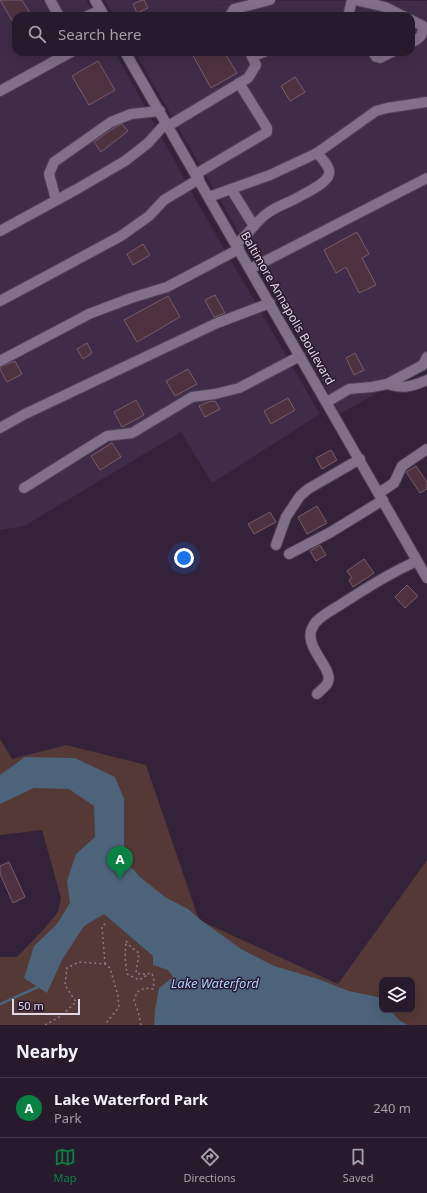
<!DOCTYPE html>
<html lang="en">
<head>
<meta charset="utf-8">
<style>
  body { margin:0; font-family:"Noto Sans",sans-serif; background:#322738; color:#f1f3f6 }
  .controls { position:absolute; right:12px; bottom:12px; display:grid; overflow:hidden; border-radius:8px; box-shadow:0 4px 16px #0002 }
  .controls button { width:36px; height:36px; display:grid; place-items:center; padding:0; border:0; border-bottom:1px solid #423848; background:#261a2c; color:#f1f3f6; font:20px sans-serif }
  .scale { position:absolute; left:12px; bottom:10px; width:68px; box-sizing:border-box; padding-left:4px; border:2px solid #e2d7e7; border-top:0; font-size:11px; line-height:14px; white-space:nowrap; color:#e2d7e7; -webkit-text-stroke:3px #29192f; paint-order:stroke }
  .you { position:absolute; left:184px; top:558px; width:14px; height:14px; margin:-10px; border:3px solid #fff; border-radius:50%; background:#1a73e8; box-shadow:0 0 0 6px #1a73e833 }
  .badge { display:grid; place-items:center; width:26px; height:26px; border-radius:50%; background:#0b8043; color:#fff; font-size:13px; font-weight:700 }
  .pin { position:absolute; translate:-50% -33px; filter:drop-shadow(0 1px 2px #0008) }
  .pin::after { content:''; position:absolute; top:21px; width:14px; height:12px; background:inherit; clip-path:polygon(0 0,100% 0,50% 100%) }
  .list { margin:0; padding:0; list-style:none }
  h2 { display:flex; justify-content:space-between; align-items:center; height:52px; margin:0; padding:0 16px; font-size:17px }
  h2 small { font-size:13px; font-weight:400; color:#a4a1a9 }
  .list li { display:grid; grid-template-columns:26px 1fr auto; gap:12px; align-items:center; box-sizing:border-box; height:60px; padding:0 16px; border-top:1px solid #423848 }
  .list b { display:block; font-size:15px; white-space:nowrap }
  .list p { margin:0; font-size:13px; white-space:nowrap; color:#a4a1a9 }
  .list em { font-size:13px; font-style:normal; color:#a4a1a9 }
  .icon { flex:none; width:22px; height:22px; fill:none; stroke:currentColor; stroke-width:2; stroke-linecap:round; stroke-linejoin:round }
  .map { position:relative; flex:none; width:427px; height:1025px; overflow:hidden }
  .search { position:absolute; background:#261a2c; box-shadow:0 4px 16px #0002; left:12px; right:12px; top:12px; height:44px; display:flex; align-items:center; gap:10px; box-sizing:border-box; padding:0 14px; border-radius:12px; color:#a4a1a9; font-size:15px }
  .sheet { height:112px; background:#261a2c }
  nav { display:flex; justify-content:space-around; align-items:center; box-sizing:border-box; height:56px; border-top:1px solid #423848; background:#261a2c; font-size:11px; color:#a4a1a9 }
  nav a { display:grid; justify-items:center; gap:2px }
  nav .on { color:#0b8043 }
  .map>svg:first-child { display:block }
  .built { fill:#402c49 }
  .green { fill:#543937; fill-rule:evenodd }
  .water { fill:#4c6379 }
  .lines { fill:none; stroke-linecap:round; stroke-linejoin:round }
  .stream { stroke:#4c6379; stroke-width:2.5 }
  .building { fill:#4f3240; stroke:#7b5b6a }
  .minor-casing { stroke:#4e4054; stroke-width:12 }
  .path { stroke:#897b8f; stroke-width:1.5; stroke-dasharray:2 3; stroke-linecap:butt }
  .minor { stroke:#826f8a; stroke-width:10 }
  .labels { text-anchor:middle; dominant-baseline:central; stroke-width:3; stroke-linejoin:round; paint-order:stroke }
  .street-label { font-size:12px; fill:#e2d7e7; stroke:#29192f }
  .water-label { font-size:13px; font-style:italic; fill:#a8d5ff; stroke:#29192f }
</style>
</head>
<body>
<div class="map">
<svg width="427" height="1025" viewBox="0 0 427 1025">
  <rect width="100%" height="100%" fill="#33223a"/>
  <!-- built -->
  <g class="built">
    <path d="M 0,0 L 86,0 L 96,16 L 16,16 L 16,52 L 115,52 L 197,202 L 320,414 L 212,483 L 181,432 L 24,526 L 0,530 Z"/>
    <path d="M 105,0 L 427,1 L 427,364 L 340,414 L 282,305 L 251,254 L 135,52 L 411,52 L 411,16 L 114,16 Z"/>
  </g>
  <!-- green -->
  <path class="green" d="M 0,739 L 12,759 L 66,745 L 146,765 L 199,920 L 338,984 L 427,860 L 427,1025 L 0,1025 L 0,957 L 17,957 L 44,929 L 58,912 L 61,898 L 42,830 L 0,835 ZM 382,980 L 412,980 L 412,1010 L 382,1010 Z"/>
  <!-- water -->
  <path class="water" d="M 25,757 L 75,758 L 115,777 L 124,799 L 124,859 L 140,877 L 165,897 L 188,909 L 201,920 L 241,949 L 274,966 L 318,979 L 349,991 L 378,997 L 382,1002 L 382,1010 L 390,1010 L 400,1021 L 408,1025 L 154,1025 L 155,1010 L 159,988 L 173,977 L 168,970 L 153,965 L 153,956 L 104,914 L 84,926 L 62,960 L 47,993 L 24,978 L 34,946 L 57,924 L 70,903 L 67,881 L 76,854 L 95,837 L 94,806 L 69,789 L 34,788 L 0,804 L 0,775 Z"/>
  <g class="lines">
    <!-- stream -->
    <path class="stream" d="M 0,1004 L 38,987"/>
  </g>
  <!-- building -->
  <g class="building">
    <path d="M 0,0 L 22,0 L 32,16 L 16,16 L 16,27 Z"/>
    <path d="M 142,0 L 144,0 L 148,8 L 137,13 L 133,4 Z"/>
    <path d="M 191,52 L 224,52 L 237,73 L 211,88 Z"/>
    <path d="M 98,61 L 115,90 L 89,105 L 72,76 Z"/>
    <path d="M 295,77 L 305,92 L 290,101 L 281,86 Z"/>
    <path d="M 122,124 L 128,131 L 101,152 L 94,142 L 114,128 Z"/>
    <path d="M 357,232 L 369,254 L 362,258 L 376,285 L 359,293 L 346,267 L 336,273 L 324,250 Z"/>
    <path d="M 143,244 L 150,255 L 133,265 L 127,254 Z"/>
    <path d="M 215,295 L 225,313 L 214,317 L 205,300 Z"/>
    <path d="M 168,296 L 180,317 L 137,342 L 124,320 Z"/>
    <path d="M 87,343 L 92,353 L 83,359 L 77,349 Z"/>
    <path d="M 355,353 L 364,370 L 354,375 L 346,358 Z"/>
    <path d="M 15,361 L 22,374 L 7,382 L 0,369 L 0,367 Z"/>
    <path d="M 188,369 L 197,384 L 175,396 L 166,381 Z"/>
    <path d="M 288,398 L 295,410 L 271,424 L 264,411 Z"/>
    <path d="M 136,400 L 144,415 L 122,427 L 114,412 Z"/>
    <path d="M 215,401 L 220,409 L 205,417 L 199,406 L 208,402 Z"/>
    <path d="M 112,443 L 121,457 L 100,470 L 91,456 Z"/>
    <path d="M 331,450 L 337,460 L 322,469 L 316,458 Z"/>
    <path d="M 416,466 L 427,482 L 427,489 L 420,493 L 406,472 Z"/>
    <path d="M 317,506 L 327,523 L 307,534 L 298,517 Z"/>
    <path d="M 270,512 L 276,522 L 254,534 L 248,524 Z"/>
    <path d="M 320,545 L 326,555 L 316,561 L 310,551 Z"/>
    <path d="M 364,559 L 374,573 L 353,587 L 349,580 L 352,578 L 347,571 Z"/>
    <path d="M 407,585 L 418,596 L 405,608 L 395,597 Z"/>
    <path d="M 9,862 L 25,897 L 13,903 L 0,874 L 0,866 Z"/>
  </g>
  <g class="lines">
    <defs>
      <g id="minor">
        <path d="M 50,0 L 59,16"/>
        <path d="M 95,0 L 104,16"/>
        <path d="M 355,0 L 385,7 L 403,16"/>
        <path d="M 87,16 L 101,10"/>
        <path d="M 232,16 L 231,14 L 234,9 L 270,0"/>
        <path d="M 348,16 L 352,0"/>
        <path d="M 411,20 L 423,26 C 423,36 420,38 411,43"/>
        <path d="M 125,52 L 427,578"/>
        <path d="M 373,52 L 376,57 L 380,58 L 392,52"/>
        <path d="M 252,57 L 264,52"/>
        <path d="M 0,91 L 71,52"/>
        <path d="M 168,126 L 248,78 L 256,65 L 250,52"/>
        <path d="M 196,174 L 267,132 L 267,128 L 239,83"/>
        <path d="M 231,189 L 254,226"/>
        <path d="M 209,197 L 270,175 L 317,153 L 376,111 L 387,108 L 427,102"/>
        <path d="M 56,200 L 49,174 L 54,162 L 111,122 L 131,114 L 160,111"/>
        <path d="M 0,231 L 77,189 L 125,161 L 148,143 L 166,123"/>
        <path d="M 236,244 C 248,235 254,224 265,215 C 273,208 285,204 295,199 C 303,194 327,184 329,174 C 331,167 321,158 317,153"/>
        <path d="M 250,269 L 427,178"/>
        <path d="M 0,301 L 121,236 L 149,216 L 164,200 L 199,179"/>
        <path d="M 0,361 L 89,314 L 131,298 L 167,287 L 239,249"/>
        <path d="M 387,384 C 404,389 410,387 427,380"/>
        <path d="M 327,402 L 349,389 L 372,387 L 387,384 L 423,365 L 427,357"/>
        <path d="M 0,428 L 25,414 L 217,323 L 270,303"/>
        <path d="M 24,488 L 107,436 L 132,433 L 192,397 L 215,394 L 239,388 L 300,356"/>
        <path d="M 379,493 L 394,483 L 402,466 L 427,449"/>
        <path d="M 276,545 L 286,517 L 300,496 L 308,489 L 360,459"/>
        <path d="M 289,554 L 331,532 L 383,500"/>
        <path d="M 317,694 C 320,691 325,687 327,684 C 336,671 306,650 311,631 C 312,628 314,625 315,623 C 322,615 332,610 340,605 C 365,589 390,573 417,561"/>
      </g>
    </defs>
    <!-- minor casing -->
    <use href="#minor" class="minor-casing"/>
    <!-- path -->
    <g class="path">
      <path d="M 105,964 L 102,926 L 108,922"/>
      <path d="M 45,1025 L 61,1016 L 76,1002 L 65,985 L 67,968 L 79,962 L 105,964 L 110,968 L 118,996 L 119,1007 L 107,1022 L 107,1025"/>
      <path d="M 141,1025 L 138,1011 L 134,1001 L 137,992 L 145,988 L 153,989 L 154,981 L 152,973 C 146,974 142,975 136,973 L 139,953 L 131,947 L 126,941 L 125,957 L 127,974 L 139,980 L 149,974"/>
    </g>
    <!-- minor -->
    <use href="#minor" class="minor"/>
  </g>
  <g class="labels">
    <!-- street labels -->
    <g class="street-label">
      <text transform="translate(288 308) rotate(60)">Baltimore Annapolis Boulevard</text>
    </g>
    <!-- water labels -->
    <g class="water-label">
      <text x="215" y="983">Lake Waterford</text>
    </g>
  </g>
</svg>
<div class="controls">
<button><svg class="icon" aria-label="layers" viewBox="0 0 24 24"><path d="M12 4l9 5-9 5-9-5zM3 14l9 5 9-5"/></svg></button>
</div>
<div class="scale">50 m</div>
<div class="you"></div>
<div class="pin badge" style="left:120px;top:879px">A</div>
<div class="search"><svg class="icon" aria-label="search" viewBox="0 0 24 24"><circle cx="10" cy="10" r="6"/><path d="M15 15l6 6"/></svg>Search here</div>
</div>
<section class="sheet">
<h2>Nearby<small></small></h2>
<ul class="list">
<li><span class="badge">A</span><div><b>Lake Waterford Park</b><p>Park</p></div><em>240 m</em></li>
</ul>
</section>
<nav>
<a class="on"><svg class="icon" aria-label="map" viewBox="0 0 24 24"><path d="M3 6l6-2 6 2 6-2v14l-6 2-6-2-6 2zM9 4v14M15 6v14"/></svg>Map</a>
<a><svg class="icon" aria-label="directions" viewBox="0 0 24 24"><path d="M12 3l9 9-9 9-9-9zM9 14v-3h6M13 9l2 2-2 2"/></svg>Directions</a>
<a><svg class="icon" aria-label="saved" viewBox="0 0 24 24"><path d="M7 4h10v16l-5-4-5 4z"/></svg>Saved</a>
</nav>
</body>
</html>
